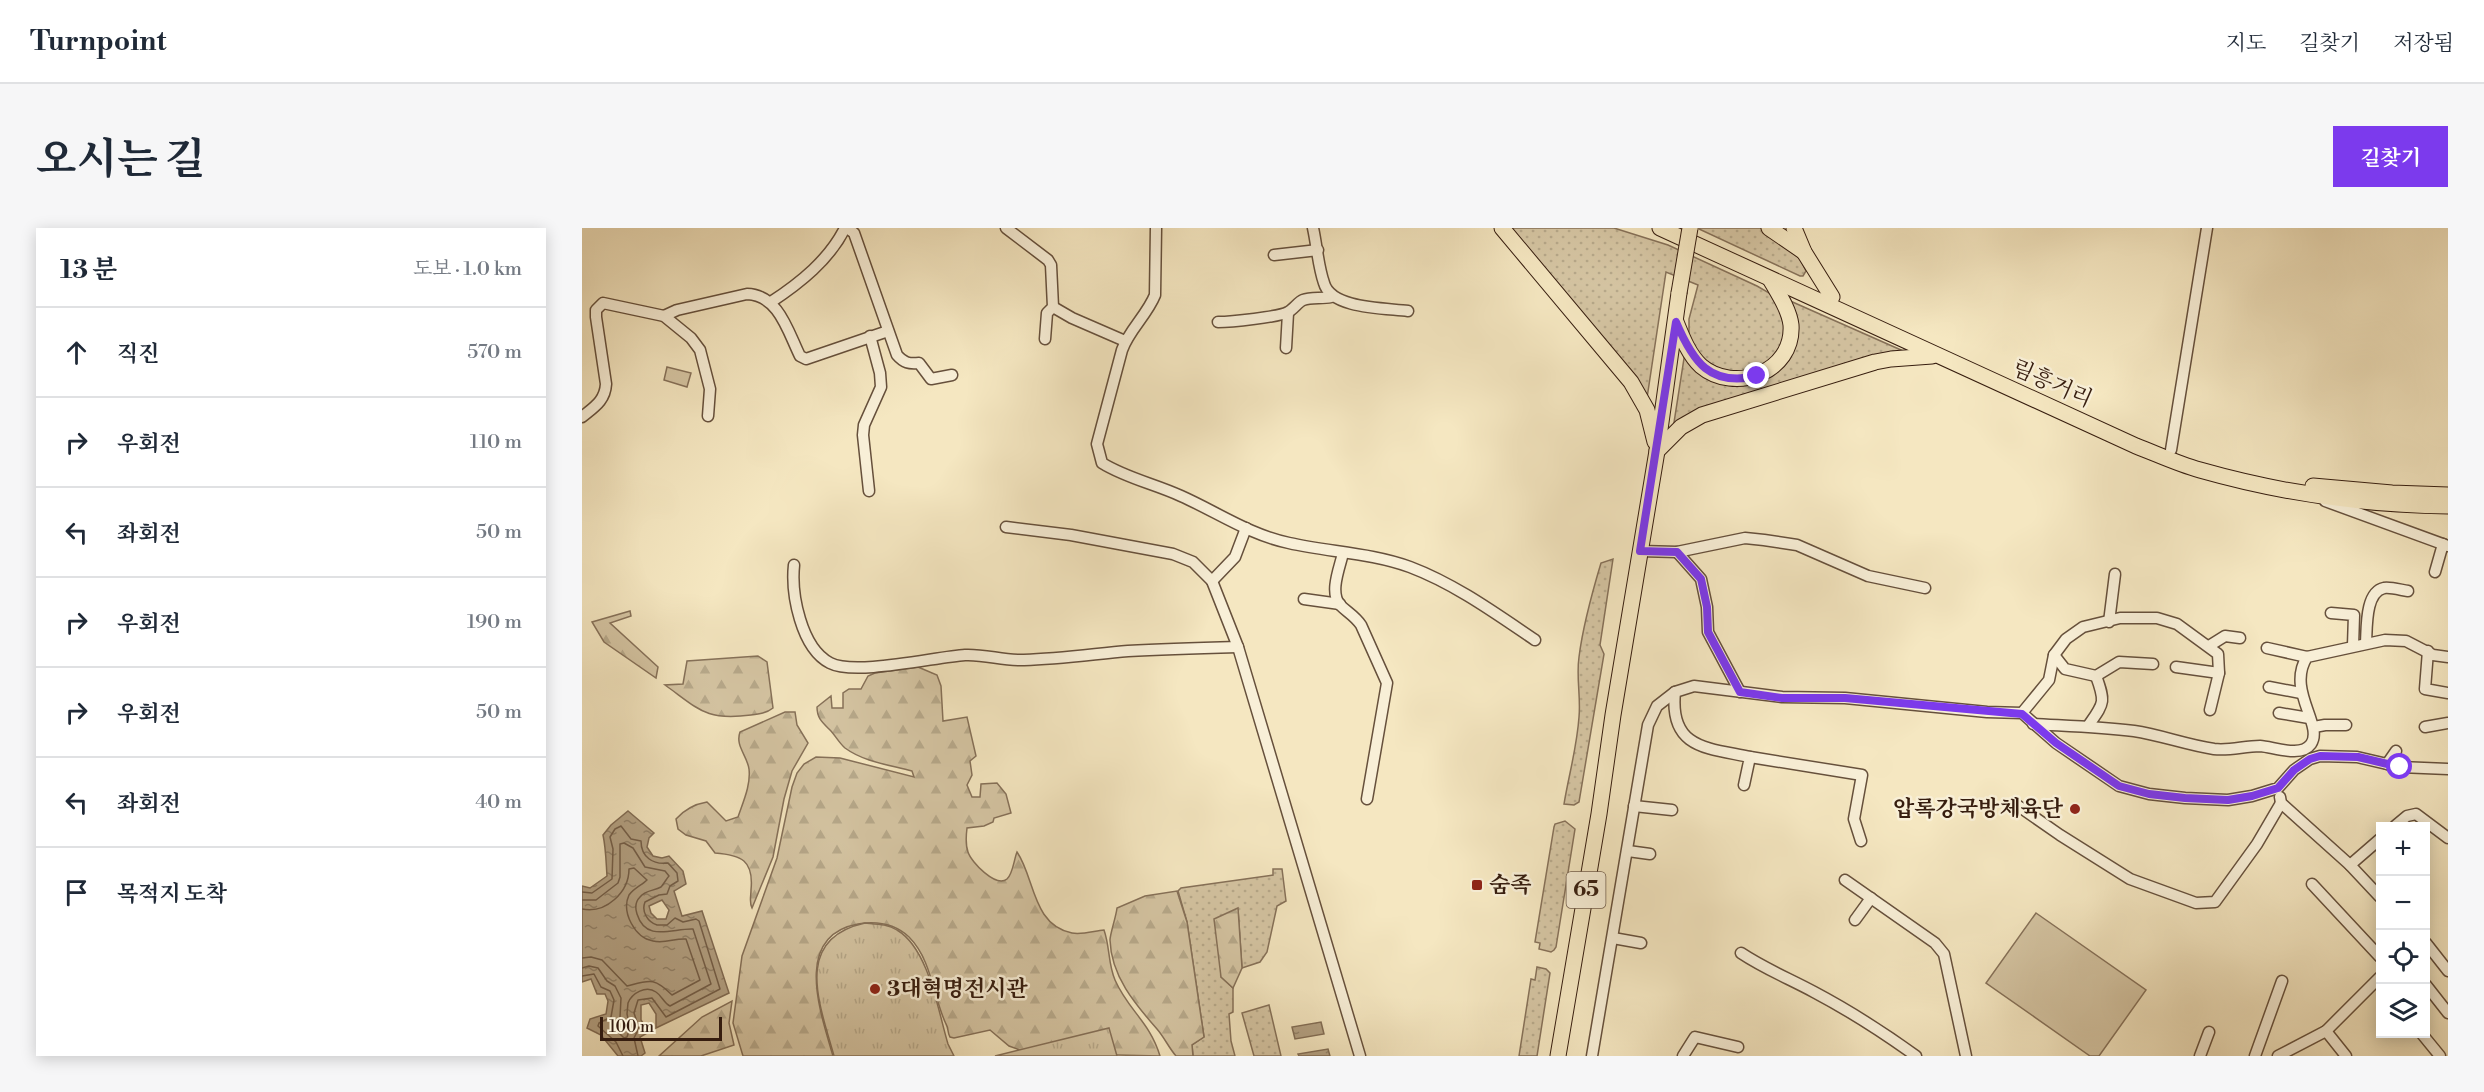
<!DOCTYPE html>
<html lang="ko">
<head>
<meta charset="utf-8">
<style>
  body { margin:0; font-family:"Libre Bodoni","Noto Serif KR",serif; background:#f6f6f7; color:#1f2937 }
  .controls { position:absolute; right:18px; bottom:18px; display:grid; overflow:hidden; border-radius:0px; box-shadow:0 3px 15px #0003 }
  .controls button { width:54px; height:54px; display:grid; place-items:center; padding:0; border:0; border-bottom:2px solid #e0e1e3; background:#fff; color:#1f2937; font:30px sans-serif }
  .scale { position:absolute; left:18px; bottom:15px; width:122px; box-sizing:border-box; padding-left:6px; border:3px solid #361d0f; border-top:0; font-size:16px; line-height:21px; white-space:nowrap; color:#361d0f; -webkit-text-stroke:4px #f8efd7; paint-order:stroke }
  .stop { position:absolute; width:18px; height:18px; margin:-14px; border:4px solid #7c3aed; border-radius:50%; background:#fff }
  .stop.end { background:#7c3aed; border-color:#fff; box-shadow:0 2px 6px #0008 }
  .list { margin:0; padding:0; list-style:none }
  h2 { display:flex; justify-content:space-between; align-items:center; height:78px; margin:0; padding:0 24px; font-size:26px }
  h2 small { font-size:20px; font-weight:400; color:#747a83 }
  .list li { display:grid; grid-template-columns:39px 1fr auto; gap:18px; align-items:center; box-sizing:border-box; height:90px; padding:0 24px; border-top:2px solid #e0e1e3 }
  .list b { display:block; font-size:22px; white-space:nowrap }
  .list em { font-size:20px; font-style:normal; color:#747a83 }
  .icon { flex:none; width:33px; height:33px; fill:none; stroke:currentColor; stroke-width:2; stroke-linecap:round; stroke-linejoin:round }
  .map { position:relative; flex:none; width:1866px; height:828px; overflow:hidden; border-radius:0px }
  header { display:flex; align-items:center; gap:36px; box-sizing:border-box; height:84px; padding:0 30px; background:#fff; border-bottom:2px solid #e0e1e3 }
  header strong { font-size:28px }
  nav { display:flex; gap:33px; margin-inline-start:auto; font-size:21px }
  .intro { display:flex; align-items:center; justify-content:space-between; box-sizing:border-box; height:144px; padding:0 36px }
  h1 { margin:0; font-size:42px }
  .button { padding:15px 27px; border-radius:0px; background:#7c3aed; color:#fff; font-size:21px; font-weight:700 }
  main { display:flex; gap:36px; padding:0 36px }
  aside { flex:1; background:#fff; border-radius:0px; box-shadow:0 3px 15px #0003 }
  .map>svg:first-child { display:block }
  .grass { fill:url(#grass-dots); stroke:#867159; stroke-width:1.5 }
  .forest { fill:url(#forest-firs); stroke:#867159; stroke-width:1.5 }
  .park { fill:url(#park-tufts); stroke:#867159; stroke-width:1.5 }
  .garden { fill:#d5c5a3; stroke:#867159; stroke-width:1.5 }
  .water { fill:url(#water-ripples); stroke:#826d55; stroke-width:1.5; fill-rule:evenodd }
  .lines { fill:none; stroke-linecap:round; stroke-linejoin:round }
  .shore { stroke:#75604a; stroke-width:1.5 }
  .street-casing { stroke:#66503c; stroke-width:13 }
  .primary-casing { stroke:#361d0f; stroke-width:17 }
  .street { stroke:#f8efd7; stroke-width:10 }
  .primary { stroke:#f5e7c1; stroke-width:15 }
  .primary-bridge-casing { stroke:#361d0f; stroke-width:17; stroke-linecap:butt }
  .primary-bridge { stroke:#f5e7c1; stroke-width:15 }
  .route { stroke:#7c3aed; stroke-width:8 }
  .poi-dot { fill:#8f2418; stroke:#f8efd7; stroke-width:2 }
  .labels { text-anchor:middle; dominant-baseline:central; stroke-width:5; stroke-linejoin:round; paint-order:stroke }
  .shield { fill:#f8efd7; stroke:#705c4b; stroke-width:1.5 }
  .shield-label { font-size:21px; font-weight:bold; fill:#361d0f }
  .street-label { font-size:22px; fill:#361d0f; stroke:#f8efd7 }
  .poi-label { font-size:22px; font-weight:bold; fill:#361d0f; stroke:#f8efd7; text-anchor:start }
</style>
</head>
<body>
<header>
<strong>Turnpoint</strong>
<nav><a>지도</a><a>길찾기</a><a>저장됨</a></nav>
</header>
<div class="intro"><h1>오시는 길</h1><a class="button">길찾기</a></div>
<main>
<aside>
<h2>13 분<small>도보 · 1.0 km</small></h2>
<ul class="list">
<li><svg class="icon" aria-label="ahead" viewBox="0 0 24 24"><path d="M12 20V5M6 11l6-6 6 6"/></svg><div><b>직진</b></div><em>570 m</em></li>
<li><svg class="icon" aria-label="right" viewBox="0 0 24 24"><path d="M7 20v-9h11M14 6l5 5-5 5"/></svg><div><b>우회전</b></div><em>110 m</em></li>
<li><svg class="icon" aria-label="left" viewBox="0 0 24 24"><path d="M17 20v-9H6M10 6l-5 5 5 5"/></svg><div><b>좌회전</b></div><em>50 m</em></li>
<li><svg class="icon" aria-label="right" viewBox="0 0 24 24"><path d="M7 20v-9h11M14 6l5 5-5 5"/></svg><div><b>우회전</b></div><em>190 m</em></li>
<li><svg class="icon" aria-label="right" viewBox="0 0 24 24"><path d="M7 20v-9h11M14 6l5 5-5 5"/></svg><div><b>우회전</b></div><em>50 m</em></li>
<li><svg class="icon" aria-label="left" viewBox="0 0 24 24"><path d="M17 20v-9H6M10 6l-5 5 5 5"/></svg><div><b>좌회전</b></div><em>40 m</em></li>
<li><svg class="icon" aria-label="arrive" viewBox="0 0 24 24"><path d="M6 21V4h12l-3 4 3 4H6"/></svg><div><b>목적지 도착</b></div></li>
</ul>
</aside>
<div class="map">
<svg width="1866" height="828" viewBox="0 0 1866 828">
  <defs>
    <pattern id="grass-dots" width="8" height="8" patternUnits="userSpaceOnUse" patternTransform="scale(1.5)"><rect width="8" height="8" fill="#d5c5a3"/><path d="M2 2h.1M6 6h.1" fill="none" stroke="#b7a98b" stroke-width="1.8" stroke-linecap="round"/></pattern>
    <pattern id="forest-firs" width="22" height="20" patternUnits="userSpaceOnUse" patternTransform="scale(1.5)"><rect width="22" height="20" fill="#d5c5a3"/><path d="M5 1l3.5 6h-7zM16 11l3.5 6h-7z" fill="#b7a98b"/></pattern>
    <pattern id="park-tufts" width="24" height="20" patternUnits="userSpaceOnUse" patternTransform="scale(1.5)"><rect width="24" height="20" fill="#d5c5a3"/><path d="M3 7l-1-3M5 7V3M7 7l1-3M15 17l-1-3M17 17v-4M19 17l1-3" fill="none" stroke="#b7a98b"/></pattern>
    <pattern id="water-ripples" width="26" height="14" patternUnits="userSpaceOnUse" patternTransform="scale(1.5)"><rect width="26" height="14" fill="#b4a284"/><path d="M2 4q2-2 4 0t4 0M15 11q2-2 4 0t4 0" fill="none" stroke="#93836a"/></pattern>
  </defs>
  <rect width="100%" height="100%" fill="#f5e7c1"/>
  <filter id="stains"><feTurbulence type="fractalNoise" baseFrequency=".00333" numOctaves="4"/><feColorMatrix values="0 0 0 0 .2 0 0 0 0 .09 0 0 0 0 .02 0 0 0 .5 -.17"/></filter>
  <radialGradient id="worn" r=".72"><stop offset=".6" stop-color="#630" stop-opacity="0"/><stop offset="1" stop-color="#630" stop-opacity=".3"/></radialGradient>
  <!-- grass -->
  <g class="grass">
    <path d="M 925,0 L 1032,0 L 1086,17 L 1175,58 L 1189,66 L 1201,86 L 1203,112 L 1184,138 L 1149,147 L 1118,130 L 1107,107 L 1107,91 L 1116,57 L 1084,44 L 1065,170 Z"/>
    <path d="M 1115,0 L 1181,0 L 1218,31 L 1224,43 L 1221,48 L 1218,48 Z"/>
    <path d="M 1206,72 L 1319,122 L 1322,125 L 1091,201 L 1103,124 L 1129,150 L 1197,139 Z"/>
    <path d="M 1031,331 L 1018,417 L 1022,426 L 997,574 L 992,577 L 982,576 C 987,546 995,519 997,489 C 999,469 994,449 997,429 C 1001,397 1010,365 1019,335 Z"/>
    <path d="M 983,593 L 993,601 L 974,719 L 972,722 L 969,724 L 957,721 L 958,715 L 953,714 L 972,599 L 973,596 Z"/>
    <path d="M 691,641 L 700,641 L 704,673 L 695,678 L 685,724 L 678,734 L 660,740 L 656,681 L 639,749 L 651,760 L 651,784 L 647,786 L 649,813 L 653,828 L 611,828 L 610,817 L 622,809 L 605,694 L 596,663 L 599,660 L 691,647 Z"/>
    <path d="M 955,739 L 964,741 L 968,745 L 955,828 L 937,828 L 949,751 L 953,752 Z"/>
    <path d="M 687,777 L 699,828 L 672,828 L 660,785 Z"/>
  </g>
  <!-- forest -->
  <g class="forest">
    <path d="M 48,383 L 49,388 L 28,395 L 76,439 L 74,450 L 22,414 L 10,394 Z"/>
    <path d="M 176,428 L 185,434 L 191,480 C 185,485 177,486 169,487 C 124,493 118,482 83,457 L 101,456 L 105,433 Z"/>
    <path d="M 336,439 L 355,447 L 359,458 L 361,493 L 385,489 L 394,528 L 388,533 L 390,547 L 385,557 L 390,569 L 398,569 L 399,556 L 415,555 L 424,566 L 429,585 L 412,590 L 411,594 L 402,598 L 385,600 C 384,608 383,616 386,624 C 389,634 414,660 425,651 C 431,646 432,631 435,624 C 453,650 450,697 490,705 C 500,707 512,703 522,702 C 528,719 526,736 533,752 C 546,782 568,794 578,828 L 446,825 L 427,818 L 408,802 L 372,810 L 368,809 C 365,804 367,801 364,796 C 351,769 350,732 327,709 C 313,696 294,693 276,696 C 210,708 239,786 251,828 L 161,828 L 151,795 L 160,728 L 195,630 L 210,559 L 215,545 L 222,536 L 234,529 L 258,530 L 332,549 L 330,543 C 308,537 282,534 263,520 C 257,515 253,507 248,502 C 240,494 235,490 235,479 L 249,468 L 250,480 L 261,480 L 261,465 L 267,461 L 279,461 L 286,448 L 293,445 Z"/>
    <path d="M 203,484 L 213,484 L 215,497 L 226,515 L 210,543 L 202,571 L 191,629 L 170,680 C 167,674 169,669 169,662 C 172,632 159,627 133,625 L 124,613 L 104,607 L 96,601 L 94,591 C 102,582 113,576 125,574 L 144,593 L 156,589 C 161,574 169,557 167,541 C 165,527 153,518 158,504 Z"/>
    <path d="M 595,663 L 605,694 L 622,809 L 610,817 L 611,828 L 594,828 C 587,820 582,809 575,801 C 553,776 529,748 528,712 C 528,706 534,689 535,680 L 563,668 Z"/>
    <path d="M 656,680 L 660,740 L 651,760 L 639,749 L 632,691 Z"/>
    <path d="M 150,773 L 147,795 L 152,817 L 119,828 L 77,828 L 120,789 Z"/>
  </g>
  <!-- park -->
  <g class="park">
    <path d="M 283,695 C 294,696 306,696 315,702 C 347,721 356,783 366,816 L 372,828 L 252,828 C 238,777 210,711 283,695 Z"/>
    <path d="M 527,800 L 535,828 L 413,828 Z"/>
  </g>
  <!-- garden -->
  <g class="garden">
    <path d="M 85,139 L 109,145 L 105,159 L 82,152 Z"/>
    <path d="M 1454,685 L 1564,762 L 1517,828 L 1508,828 L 1404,755 Z"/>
  </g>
  <!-- water -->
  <g class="water">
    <path d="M 46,583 L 72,605 L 67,610 L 65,619 L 71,628 L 80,630 L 87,628 L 101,643 L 104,656 L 92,663 L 100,688 L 120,683 L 147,765 L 74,800 L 74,786 L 67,775 L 59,777 L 59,792 L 67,804 L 58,809 L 63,825 L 59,828 L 36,828 L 19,807 L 5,800 L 8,791 L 24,786 L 26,773 L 23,766 L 15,766 L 9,751 L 0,754 L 0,658 L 8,660 L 25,648 C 24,634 24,621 21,607 L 29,597 ZM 80,672 L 87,682 L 84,691 L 75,691 L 69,685 L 67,678 Z"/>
    <path d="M 739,794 L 742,806 L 713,811 L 710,799 Z"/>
    <path d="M 746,821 L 748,828 L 717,828 L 716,826 Z"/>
  </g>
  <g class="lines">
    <!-- shore -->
    <g class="shore">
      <path d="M 0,664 L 10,665 L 30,651 L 31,621 L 28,609 L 33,601 L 39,598 L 49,611 L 59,613 C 59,629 71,637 86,635 L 95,645 L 96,653 L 88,658 L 85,666 L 77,667 L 63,674 C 59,684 66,694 75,697 L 85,697 L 93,690 L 101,694 L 114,691 L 117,693 L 138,761 L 84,789 L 70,770 L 56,772 L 52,785 L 57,800 L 52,810 L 56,828"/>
      <path d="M 0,672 L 14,672 L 36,655 L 38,649 L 38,616 L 42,615 L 51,620 L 63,639 L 83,643 L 87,648 C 85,650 81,657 79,659 C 72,663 63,662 58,669 C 53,674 53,680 55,686 C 64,715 91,700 111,701 L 129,756 L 88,778 C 82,775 80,768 74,764 C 64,757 50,765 46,775 L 45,786 L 48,800 L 45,809 L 42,810 L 31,799 L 38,789 L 39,770 L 33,758 L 25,753 L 16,740 L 7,738 L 0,740"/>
      <path d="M 0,681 C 24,686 47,664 47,641 L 52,640 L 65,652 C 60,657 52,660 47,667 C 39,684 53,710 71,713 C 83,716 93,710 104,711 L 118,752 L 90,767 C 72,749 68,752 45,758 L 20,732 L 9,729 L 0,730"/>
      <path d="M 0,748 L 12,746 L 19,759 L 28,763 L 32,772 L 29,789 L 17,795 L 16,798 L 34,814 L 41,828"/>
    </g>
    <defs>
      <g id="street">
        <path d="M 265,0 L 272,5 L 315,127 C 322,135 327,136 337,135 L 349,151 L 370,147"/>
        <path d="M 424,0 L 466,32 L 469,37 L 471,79 L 465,85 L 463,111"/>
        <path d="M 574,0 L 573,67 C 565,87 547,102 540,122 L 515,216 L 520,235 C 544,250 573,256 599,268 C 635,284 668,307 707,315 C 747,324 790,325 828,339 C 873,356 913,385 953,412"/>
        <path d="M 731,0 C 735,18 736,38 742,55 C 749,81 803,80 826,83"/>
        <path d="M 692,27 L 736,22"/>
        <path d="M 189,74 C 218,55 247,32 263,0"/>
        <path d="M 471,79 L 490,90 L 543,113"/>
        <path d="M 82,88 L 95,82 L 165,66 C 197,67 206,104 218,128 L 224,131 L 306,103"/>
        <path d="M 636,94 C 649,94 697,89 706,84 C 712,81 716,74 721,72 C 729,69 740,71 749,69"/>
        <path d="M 704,120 L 706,85"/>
        <path d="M 0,189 C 12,179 23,173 24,156 L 14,89 L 14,82 L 21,75 L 82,88 L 109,110 L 118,122 L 128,161 L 126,188"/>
        <path d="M 1589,222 L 1625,0"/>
        <path d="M 287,263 L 281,207 L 282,197 L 299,159 L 298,145 L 288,108"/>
        <path d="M 1743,273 L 1866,318"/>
        <path d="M 424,299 L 489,307 L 591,326 L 611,334 L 630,353 L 656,419 L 778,828"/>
        <path d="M 1058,323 L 1095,324 L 1163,310 L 1182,312 L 1215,317 L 1286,348 L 1343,360"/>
        <path d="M 1095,324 L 1119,351 L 1125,379 L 1126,404 L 1158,464"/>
        <path d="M 761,325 C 758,339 747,364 758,377 C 765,384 773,388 779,397 L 805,455 L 785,571"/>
        <path d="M 212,337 C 209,366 219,420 248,435 C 273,448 353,429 383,427 C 403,426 422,433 442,432 C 477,431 512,426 546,423 C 583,421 619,420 656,419"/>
        <path d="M 1853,344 L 1861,316"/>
        <path d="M 630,353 L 653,329 L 664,300"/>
        <path d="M 722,371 L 758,376"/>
        <path d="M 1749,385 L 1772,387 L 1771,418"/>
        <path d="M 1527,394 L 1533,346"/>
        <path d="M 1784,415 C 1785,400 1783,364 1802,360 C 1809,359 1819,362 1826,363"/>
        <path d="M 1627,418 L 1643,408 L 1658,410"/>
        <path d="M 1685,420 L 1725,429"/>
        <path d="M 1846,423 L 1843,461 L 1866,465"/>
        <path d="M 1472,427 L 1483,441 L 1514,448 L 1537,434 L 1571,436"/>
        <path d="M 1594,439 L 1637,445"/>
        <path d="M 1687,459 L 1719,465"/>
        <path d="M 1440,485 L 1467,452 L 1472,427 L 1484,411 L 1501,399 L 1538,390 L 1575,390 L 1595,396 L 1636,426 L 1637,445 L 1628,482"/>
        <path d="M 1697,485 L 1727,490"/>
        <path d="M 1451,496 C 1485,498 1518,499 1552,503 C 1579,507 1605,517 1632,521 C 1648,523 1662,518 1678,518 C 1692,519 1719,530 1729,516 C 1742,497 1704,462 1725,429 L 1803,412 L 1824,413 L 1851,427 L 1866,429"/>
        <path d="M 1506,498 C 1522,475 1524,475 1514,448"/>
        <path d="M 1732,499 L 1743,497 L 1764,497"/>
        <path d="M 1843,499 L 1866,495"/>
        <path d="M 1168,529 L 1280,547 L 1272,591 L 1279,613"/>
        <path d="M 1805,536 L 1814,523"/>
        <path d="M 1162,557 L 1168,529 C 1126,520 1087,521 1093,464 L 1112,458 L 1200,469 L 1263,470 L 1405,484 L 1440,485 L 1474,515 L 1537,558 L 1567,566 L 1603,570 L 1646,572 L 1670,568 L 1696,560 L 1712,542 L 1728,531 L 1738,528 L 1775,529 L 1818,539 L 1866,541"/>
        <path d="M 1698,569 L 1699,575 L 1768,637 L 1798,669"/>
        <path d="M 1432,575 L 1478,607 L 1548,651 L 1614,675 L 1633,674 L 1675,616 L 1699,575"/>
        <path d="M 1052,578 L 1090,582"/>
        <path d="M 1813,598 L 1825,588 L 1834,586 L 1866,610"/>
        <path d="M 1046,623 L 1068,626"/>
        <path d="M 1768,637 L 1798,611"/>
        <path d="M 1263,652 L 1353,715 L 1362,726 L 1384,828"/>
        <path d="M 1730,656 L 1798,729"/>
        <path d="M 1273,692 L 1289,670"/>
        <path d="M 1031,710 L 1059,715"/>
        <path d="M 1844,715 L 1866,743"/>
        <path d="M 1159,725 C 1183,741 1208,751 1232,764 C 1268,783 1302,805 1334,828"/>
        <path d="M 1844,757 L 1866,785"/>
        <path d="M 1744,803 L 1764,828"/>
        <path d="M 1840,806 L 1858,828"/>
        <path d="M 1010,828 L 1066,497 L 1075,478 L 1093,464"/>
        <path d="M 1101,828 L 1113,809 L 1156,819"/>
        <path d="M 1618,828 L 1627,804"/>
        <path d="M 1673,828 L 1700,753"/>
        <path d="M 1696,828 L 1744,803 L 1798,749"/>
      </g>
      <g id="primary">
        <path d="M 920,0 L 1049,154 L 1065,182 L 1073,214"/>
        <path d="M 1078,0 L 1554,218 C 1575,226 1596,236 1618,242 C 1699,265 1782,277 1866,278"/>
        <path d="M 1187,0 L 1222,24"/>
        <path d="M 1212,0 L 1222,24 L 1250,69"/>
        <path d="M 1094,94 C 1100,109 1107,127 1119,138 C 1152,166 1212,145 1209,97 C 1207,81 1196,65 1188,51"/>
        <path d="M 1075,223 L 1099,199 L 1120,187 L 1293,134 L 1309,131 L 1350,128"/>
        <path d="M 1731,258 L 1810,265 L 1866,267"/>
        <path d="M 976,828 L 1017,586 L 1031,487 L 1075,223 L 1097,65"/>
      </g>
    </defs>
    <!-- street casing -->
    <use href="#street" class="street-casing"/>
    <!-- primary casing -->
    <use href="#primary" class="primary-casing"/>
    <!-- street -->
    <use href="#street" class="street"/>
    <!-- primary -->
    <use href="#primary" class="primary"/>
    <defs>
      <path id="primary-bridge" d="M 1097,65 L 1108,0"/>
    </defs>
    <!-- primary-bridge casing -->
    <use href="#primary-bridge" class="primary-bridge-casing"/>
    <!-- primary-bridge -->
    <use href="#primary-bridge" class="primary-bridge"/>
  </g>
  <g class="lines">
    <!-- route -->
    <path class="route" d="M 1175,148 C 1128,159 1111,134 1094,94 L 1058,323 L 1095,324 L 1119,351 L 1125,379 L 1126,404 L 1158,464 L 1200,470 L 1263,470 L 1440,486 L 1474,515 L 1537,558 L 1567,566 L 1603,570 L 1646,572 L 1670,568 L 1696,560 L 1712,542 L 1728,531 L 1738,528 L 1776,529 L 1818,539"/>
  </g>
  <!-- markers -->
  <g class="poi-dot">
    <circle cx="1493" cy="581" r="6"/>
    <rect x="889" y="651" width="12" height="12" rx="3"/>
    <circle cx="293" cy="761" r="6"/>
  </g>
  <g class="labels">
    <!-- shield labels -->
    <rect class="shield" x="984.5" y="644" width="39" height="36" rx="4.5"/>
    <g class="shield-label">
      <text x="1004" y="662">65</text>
    </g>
    <!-- street labels -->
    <g class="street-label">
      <text transform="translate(1470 156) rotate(24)">림흥거리</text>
    </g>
    <!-- poi labels -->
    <g class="poi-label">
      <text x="1481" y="581" text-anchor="end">압록강국방체육단</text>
      <text x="907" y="657">숨족</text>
      <text x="305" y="761">3대혁명전시관</text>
    </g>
  </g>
  <rect width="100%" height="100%" filter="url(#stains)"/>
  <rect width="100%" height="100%" fill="url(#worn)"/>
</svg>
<div class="controls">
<button>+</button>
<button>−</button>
<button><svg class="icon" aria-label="locate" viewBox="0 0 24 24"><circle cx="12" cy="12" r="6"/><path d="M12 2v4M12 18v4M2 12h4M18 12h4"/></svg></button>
<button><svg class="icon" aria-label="layers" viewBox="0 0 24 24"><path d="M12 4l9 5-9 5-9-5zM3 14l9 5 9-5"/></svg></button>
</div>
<div class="scale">100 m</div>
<div class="stop" style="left:1818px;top:539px"></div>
<div class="stop end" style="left:1175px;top:148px"></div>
</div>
</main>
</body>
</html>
